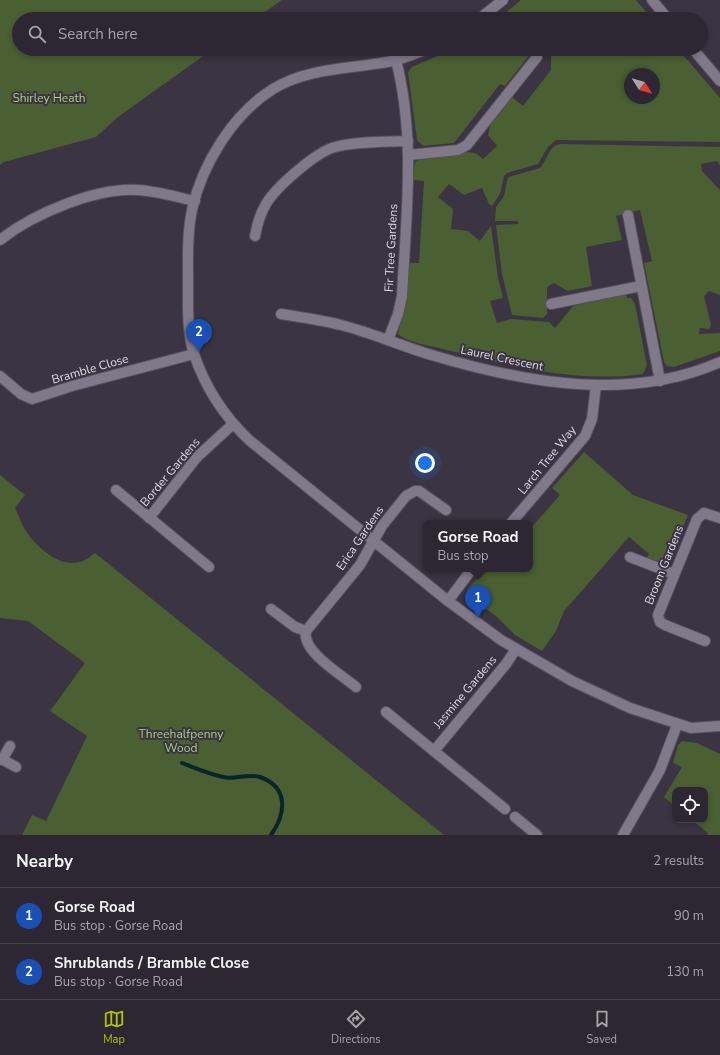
<!DOCTYPE html>
<html lang="en">
<head>
<meta charset="utf-8">
<style>
  body { margin:0; font-family:"Nunito Sans",sans-serif; background:#342f3a; color:#f1f3f6 }
  .controls { position:absolute; right:12px; bottom:12px; display:grid; overflow:hidden; border-radius:8px; box-shadow:0 2px 6px #0003 }
  .controls button { width:36px; height:36px; display:grid; place-items:center; padding:0; border:0; border-bottom:1px solid #48444d; background:#2c2732; color:#f1f3f6; font:20px sans-serif }
  .compass { position:absolute; left:624px; top:68px; width:36px; height:36px; border-radius:50%; background:#2c2732; box-shadow:0 2px 6px #0003; rotate:127deg }
  .you { position:absolute; left:425px; top:463px; width:14px; height:14px; margin:-10px; border:3px solid #fff; border-radius:50%; background:#1a73e8; box-shadow:0 0 0 6px #1a73e833 }
  .badge { display:grid; place-items:center; width:26px; height:26px; border-radius:50%; background:#b1c500; color:#fff; font-size:13px; font-weight:700 }
  .pin { position:absolute; translate:-50% -33px; filter:drop-shadow(0 1px 2px #0008) }
  .pin::after { content:''; position:absolute; top:21px; width:14px; height:12px; background:inherit; clip-path:polygon(0 0,100% 0,50% 100%) }
  .popup { position:absolute; left:423px; top:520px; width:110px; height:52px; box-sizing:border-box; display:grid; place-content:center; border-radius:8px; background:#2c2732; filter:drop-shadow(0 1px 3px #0005); font-size:13px; white-space:nowrap; color:#a6a5ac }
  .popup b { font-size:15px; color:#f1f3f6 }
  .popup::after { content:''; position:absolute; left:50%; top:100%; margin-left:-8px; border:8px solid transparent; border-top-color:#2c2732 }
  .list { margin:0; padding:0; list-style:none }
  h2 { display:flex; justify-content:space-between; align-items:center; height:52px; margin:0; padding:0 16px; font-size:17px }
  h2 small { font-size:13px; font-weight:400; color:#a6a5ac }
  .list li { display:grid; grid-template-columns:26px 1fr auto; gap:12px; align-items:center; box-sizing:border-box; height:56px; padding:0 16px; border-top:1px solid #48444d }
  .list b { display:block; font-size:15px; white-space:nowrap }
  .list p { margin:0; font-size:13px; white-space:nowrap; color:#a6a5ac }
  .list em { font-size:13px; font-style:normal; color:#a6a5ac }
  .icon { flex:none; width:22px; height:22px; fill:none; stroke:currentColor; stroke-width:2; stroke-linecap:round; stroke-linejoin:round }
  .map { position:relative; flex:none; width:720px; height:835px; overflow:hidden }
  .search { position:absolute; background:#2c2732; box-shadow:0 2px 6px #0003; left:12px; right:12px; top:12px; height:44px; display:flex; align-items:center; gap:10px; box-sizing:border-box; padding:0 14px; border-radius:22px; color:#a6a5ac; font-size:15px }
  .sheet { height:164px; background:#2c2732 }
  nav { display:flex; justify-content:space-around; align-items:center; box-sizing:border-box; height:56px; border-top:1px solid #48444d; background:#2c2732; font-size:11px; color:#a6a5ac }
  nav a { display:grid; justify-items:center; gap:2px }
  nav .on { color:#b1c500 }
  .map>svg:first-child { display:block }
  .green { fill:#4a5f32; fill-rule:evenodd }
  .lines { fill:none; stroke-linecap:round; stroke-linejoin:round }
  .stream { stroke:#07262a; stroke-width:4 }
  .minor-casing { stroke:#57515c; stroke-width:12 }
  .minor { stroke:#807989; stroke-width:10 }
  .labels { text-anchor:middle; dominant-baseline:central; stroke-width:4; stroke-linejoin:round; paint-order:stroke }
  .park-label { font-size:12px; fill:#a9d17d; stroke:#3b3442 }
  .street-label { font-size:12px; fill:#dedae3; stroke:#3b3442 }
</style>
</head>
<body>
<div class="map">
<svg width="720" height="835" viewBox="0 0 720 835">
  <rect width="100%" height="100%" fill="#3b3442"/>
  <!-- green -->
  <g class="green">
    <path d="M 0,0 L 282,0 L 255,19 L 19,19 L 19,49 L 213,49 L 118,117 L 96,137 L 4,162 L 0,165 Z"/>
    <path d="M 521,0 L 636,0 L 652,19 L 498,19 Z"/>
    <path d="M 454,49 L 534,49 L 505,86 L 500,84 L 454,143 L 423,146 L 417,140 L 408,72 L 412,67 Z"/>
    <path d="M 546,49 L 678,49 L 720,98 L 720,142 L 556,140 L 548,147 L 538,164 L 507,173 L 504,176 L 500,194 L 492,206 L 489,204 L 482,188 L 464,195 L 449,184 L 438,197 L 453,209 L 451,229 L 468,231 L 480,241 L 491,226 L 498,278 L 503,298 L 490,301 L 497,323 L 511,319 L 549,322 L 555,328 L 573,306 L 626,294 L 627,298 L 631,298 L 635,304 L 647,365 L 643,374 L 636,375 C 572,382 509,365 447,350 C 435,347 406,342 398,334 L 406,299 L 408,263 L 419,263 L 424,181 L 414,180 L 412,177 L 415,162 L 421,158 L 469,152 L 477,154 L 483,159 L 497,146 L 488,135 L 491,122 L 510,98 L 512,97 L 523,106 L 551,70 L 551,52 ZM 630,74 L 654,74 L 654,98 L 630,98 Z"/>
    <path d="M 560,144 L 720,147 L 720,165 L 717,161 L 701,164 L 702,171 L 720,190 L 720,295 L 709,291 L 704,296 L 711,325 L 709,329 L 700,328 L 699,334 L 720,333 L 720,351 L 674,367 L 667,366 L 664,362 L 644,263 L 652,261 L 640,210 L 616,216 L 622,240 L 586,247 L 592,286 L 568,291 L 554,283 L 547,287 L 547,314 L 543,318 L 512,315 L 502,274 L 496,225 L 518,224 L 518,221 L 495,221 L 496,207 L 504,196 L 508,177 L 540,168 C 547,160 549,146 560,144 Z"/>
    <path d="M 584,452 L 633,495 L 688,515 L 670,558 L 664,563 L 647,558 L 649,554 L 629,537 L 564,611 L 556,631 L 542,651 L 515,635 L 497,617 L 469,596 L 467,590 L 485,569 L 530,569 L 530,529 L 560,495 L 552,488 Z"/>
    <path d="M 0,475 L 25,495 L 15,508 C 19,515 21,524 26,531 C 36,547 62,570 82,561 C 87,560 91,555 95,553 L 444,835 L 22,835 L 32,815 L 46,821 L 87,736 L 50,711 L 85,663 L 28,621 L 0,618 Z"/>
    <path d="M 682,741 L 697,743 L 720,754 L 720,835 L 708,835 L 708,833 L 692,820 L 705,820 L 705,790 L 675,790 L 675,806 L 664,797 L 682,767 L 673,763 L 678,745 Z"/>
  </g>
  <g class="lines">
    <!-- stream -->
    <path class="stream" d="M 182,763 C 195,768 209,774 223,777 C 235,780 247,773 260,777 C 289,787 286,814 271,835"/>
    <defs>
      <g id="minor">
        <path d="M 652,0 L 668,19"/>
        <path d="M 479,19 L 503,0"/>
        <path d="M 427,49 C 414,54 401,60 387,62 C 349,69 307,68 273,89 C 233,114 202,164 192,210 C 187,234 188,260 188,285 C 188,308 187,332 194,354 C 205,387 224,416 249,440 L 448,601 L 501,640 L 572,681 L 630,708 L 691,728 L 720,726"/>
        <path d="M 693,49 L 720,81"/>
        <path d="M 409,155 L 458,150 L 467,145 L 537,57"/>
        <path d="M 628,215 L 660,381"/>
        <path d="M 255,236 C 257,225 260,214 266,204 C 276,187 316,152 335,147 C 358,141 385,142 408,141"/>
        <path d="M 0,240 C 33,214 96,187 138,190 C 157,191 176,197 195,201"/>
        <path d="M 551,304 L 641,286"/>
        <path d="M 281,314 C 301,317 321,320 341,325 C 373,333 403,347 435,356 C 526,383 630,402 720,362"/>
        <path d="M 388,340 L 398,314 L 402,296 C 406,217 416,138 396,60"/>
        <path d="M 0,376 L 21,394 L 32,399 L 72,386 L 194,354"/>
        <path d="M 116,490 L 209,567"/>
        <path d="M 149,518 L 197,457 L 233,424"/>
        <path d="M 511,523 L 585,436 L 592,419 L 596,385"/>
        <path d="M 630,557 L 674,574"/>
        <path d="M 448,601 L 472,569"/>
        <path d="M 271,609 L 295,627 L 306,631 C 301,651 342,675 356,687"/>
        <path d="M 306,631 L 360,565 L 382,526 L 406,496 L 415,491 L 419,491 L 446,510"/>
        <path d="M 705,641 L 665,625 L 660,622 L 658,615 L 697,519 L 704,513 L 720,518"/>
        <path d="M 386,712 L 505,809"/>
        <path d="M 434,751 L 506,664 L 516,649"/>
        <path d="M 0,758 L 16,767"/>
        <path d="M 2,760 L 10,746"/>
        <path d="M 515,817 L 537,835"/>
        <path d="M 623,835 L 660,770 L 677,725"/>
      </g>
    </defs>
    <!-- minor casing -->
    <use href="#minor" class="minor-casing"/>
    <!-- minor -->
    <use href="#minor" class="minor"/>
  </g>
  <g class="labels">
    <!-- park labels -->
    <g class="park-label">
      <text x="49" y="98">Shirley Heath</text>
      <text x="181" y="734">Threehalfpenny<tspan x="181" dy="14">Wood</tspan></text>
    </g>
    <!-- street labels -->
    <g class="street-label">
      <text transform="translate(391 248) rotate(-87)">Fir Tree Gardens</text>
      <text transform="translate(502 358) rotate(12)">Laurel Crescent</text>
      <text transform="translate(90 369) rotate(-16)">Bramble Close</text>
      <text transform="translate(547 460) rotate(-51)">Larch Tree Way</text>
      <text transform="translate(170 472) rotate(-50)">Border Gardens</text>
      <text transform="translate(360 538) rotate(-56)">Erica Gardens</text>
      <text transform="translate(664 565) rotate(-68)">Broom Gardens</text>
      <text transform="translate(465 692) rotate(-50)">Jasmine Gardens</text>
    </g>
  </g>
</svg>
<div class="controls">
<button><svg class="icon" aria-label="locate" viewBox="0 0 24 24"><circle cx="12" cy="12" r="6"/><path d="M12 2v4M12 18v4M2 12h4M18 12h4"/></svg></button>
</div>
<svg class="compass" viewBox="-18 -18 36 36"><path d="M0-13l5 13h-10z" fill="#e53935"/><path d="M0 13l5-13h-10z" fill="#a6a5ac"/></svg>
<div class="you"></div>
<div class="pin badge" style="left:478px;top:618px;background:#1a4fb4">1</div>
<div class="popup"><b>Gorse Road</b>Bus stop</div>
<div class="pin badge" style="left:199px;top:352px;background:#1a4fb4">2</div>
<div class="search"><svg class="icon" aria-label="search" viewBox="0 0 24 24"><circle cx="10" cy="10" r="6"/><path d="M15 15l6 6"/></svg>Search here</div>
</div>
<section class="sheet">
<h2>Nearby<small>2 results</small></h2>
<ul class="list">
<li><span class="badge" style="background:#1a4fb4">1</span><div><b>Gorse Road</b><p>Bus stop · Gorse Road</p></div><em>90 m</em></li>
<li><span class="badge" style="background:#1a4fb4">2</span><div><b>Shrublands / Bramble Close</b><p>Bus stop · Gorse Road</p></div><em>130 m</em></li>
</ul>
</section>
<nav>
<a class="on"><svg class="icon" aria-label="map" viewBox="0 0 24 24"><path d="M3 6l6-2 6 2 6-2v14l-6 2-6-2-6 2zM9 4v14M15 6v14"/></svg>Map</a>
<a><svg class="icon" aria-label="directions" viewBox="0 0 24 24"><path d="M12 3l9 9-9 9-9-9zM9 14v-3h6M13 9l2 2-2 2"/></svg>Directions</a>
<a><svg class="icon" aria-label="saved" viewBox="0 0 24 24"><path d="M7 4h10v16l-5-4-5 4z"/></svg>Saved</a>
</nav>
</body>
</html>
